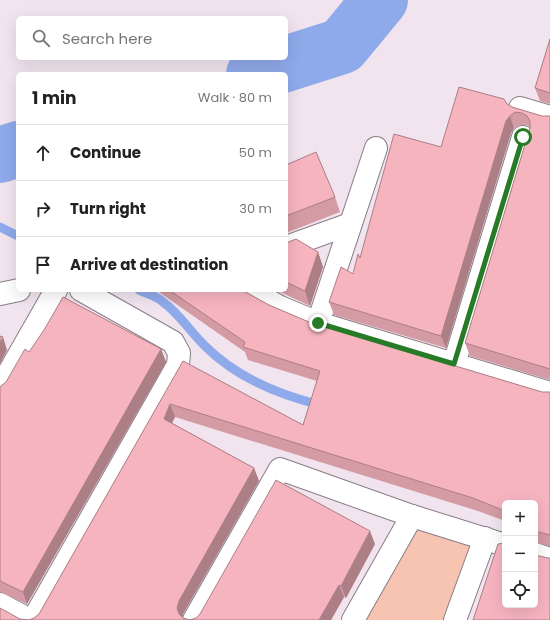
<!DOCTYPE html>
<html lang="en">
<head>
<meta charset="utf-8">
<style>
  body { margin:0; font-family:Poppins,sans-serif; background:#f2f2f2; color:#222 }
  .controls { position:absolute; right:12px; bottom:12px; display:grid; overflow:hidden; border-radius:6px; box-shadow:0 4px 16px #0002 }
  .controls button { width:36px; height:36px; display:grid; place-items:center; padding:0; border:0; border-bottom:1px solid #e0e0e0; background:#fff; color:#222; font:20px sans-serif }
  .stop { position:absolute; width:12px; height:12px; margin:-9px; border:3px solid #277b26; border-radius:50%; background:#fff }
  .stop.end { background:#277b26; border-color:#fff; box-shadow:0 1px 4px #0008 }
  .list { margin:0; padding:0; list-style:none }
  h2 { display:flex; justify-content:space-between; align-items:center; height:52px; margin:0; padding:0 16px; font-size:17px }
  h2 small { font-size:13px; font-weight:400; color:#767676 }
  .list li { display:grid; grid-template-columns:26px 1fr auto; gap:12px; align-items:center; box-sizing:border-box; height:56px; padding:0 16px; border-top:1px solid #e0e0e0 }
  .list b { display:block; font-size:15px; white-space:nowrap }
  .list em { font-size:13px; font-style:normal; color:#767676 }
  .icon { flex:none; width:22px; height:22px; fill:none; stroke:currentColor; stroke-width:2; stroke-linecap:round; stroke-linejoin:round }
  .map { position:relative; flex:none; width:550px; height:620px; overflow:hidden }
  .search { position:absolute; background:#fff; box-shadow:0 4px 16px #0002; left:16px; top:16px; width:272px; height:44px; display:flex; align-items:center; gap:10px; box-sizing:border-box; padding:0 14px; border-radius:6px; color:#767676; font-size:15px }
  .panel { position:absolute; background:#fff; box-shadow:0 4px 16px #0002; left:16px; top:72px; width:272px; height:220px; border-radius:6px }
  .map>svg:first-child { display:block }
  .green { fill:#f7c4b2 }
  .lines { fill:none; stroke-linecap:round; stroke-linejoin:round }
  .stream { stroke:#8faaea; stroke-width:9 }
  .river { stroke:#8faaea; stroke-width:56 }
  .minor-casing { stroke:#897d86; stroke-width:24 }
  .minor { stroke:#fff; stroke-width:22 }
  .wall { fill:#d49ba4 }
  .shaded-wall { fill:#ac7e86 }
  .building { fill:#f6b4bf; stroke:#ac7e86 }
  .route { stroke:#277b26; stroke-width:5 }
</style>
</head>
<body>
<div class="map">
<svg width="550" height="620" viewBox="0 0 550 620">
  <rect width="100%" height="100%" fill="#f1e4ee"/>
  <!-- green -->
  <path class="green" d="M 412,516 L 485,538 L 455,620 L 353,620 Z"/>
  <g class="lines">
    <!-- stream -->
    <g class="stream">
      <path d="M 0,227 L 18,236"/>
      <path d="M 139,290 C 147,294 157,296 163,302 C 180,314 190,332 205,346 C 236,377 279,395 321,405"/>
    </g>
    <!-- river -->
    <g class="river">
      <path d="M 254,74 L 342,46 L 380,0"/>
      <path d="M 0,155 L 18,149"/>
    </g>
    <defs>
      <g id="minor">
        <path d="M 520,108 L 550,117"/>
        <path d="M 286,247 L 350,224"/>
        <path d="M 250,290 L 280,307 L 318,323 L 550,393"/>
        <path d="M 0,294 L 19,290"/>
        <path d="M 318,323 L 376,148"/>
        <path d="M 454,364 L 523,137"/>
        <path d="M 0,388 L 56,290"/>
        <path d="M 535,554 L 550,559"/>
        <path d="M 0,604 L 30,620"/>
        <path d="M 33,620 L 178,365 L 179,353 L 173,342 L 81,290"/>
        <path d="M 194,620 L 280,469 L 412,516 L 505,545"/>
        <path d="M 353,620 L 412,516"/>
        <path d="M 455,620 L 485,538"/>
      </g>
    </defs>
    <!-- minor casing -->
    <use href="#minor" class="minor-casing"/>
    <!-- minor -->
    <use href="#minor" class="minor"/>
  </g>
  <!-- wall -->
  <g class="wall">
    <path d="M 550,39 L 550,104 L 540,101 L 535,88 Z"/>
    <path d="M 507,104 L 512,107 L 542,116 L 550,116 L 550,380 L 470,356 L 465,343 L 530,127 L 527,125 L 520,125 L 514,128 L 511,133 L 446,348 L 334,315 L 329,302 L 353,274 L 360,258 L 441,147 Z"/>
    <path d="M 286,165 L 335,197 L 340,212 L 286,233 Z"/>
    <path d="M 286,243 L 318,252 L 323,267 L 310,306 L 276,290 L 286,290 Z"/>
    <path d="M 156,290 L 242,290 L 269,305 L 309,322 L 542,392 L 550,392 L 550,546 L 535,543 L 535,503 L 505,503 L 505,521 L 478,511 L 175,417 L 172,423 L 254,468 L 259,481 L 183,614 L 182,617 L 190,620 L 196,618 L 375,544 L 346,598 L 344,597 L 331,620 L 0,620 L 20,619 L 29,620 L 34,618 L 39,614 L 183,361 L 303,425 L 317,381 L 248,360 L 245,352 Z"/>
    <path d="M 161,349 L 166,362 L 27,604 L 0,592 L 0,387 L 1,386 L 6,382 L 29,352 Z"/>
  </g>
  <!-- shaded-wall -->
  <g class="shaded-wall">
    <path d="M 510,116 L 514,128 L 511,133 L 446,348 L 441,336 L 506,121 Z"/>
    <path d="M 318,252 L 323,267 L 310,306 L 305,291 Z"/>
    <path d="M 3,337 L 7,350 L 0,364 L 0,343 Z"/>
    <path d="M 161,349 L 166,362 L 27,604 L 23,592 Z"/>
    <path d="M 170,404 L 175,417 L 168,431 L 164,419 Z"/>
    <path d="M 254,468 L 259,481 L 183,614 L 182,620 L 181,620 L 177,608 L 179,601 Z"/>
    <path d="M 370,531 L 375,544 L 346,598 L 341,586 Z"/>
    <path d="M 339,585 L 344,597 L 331,620 L 319,620 Z"/>
  </g>
  <!-- building -->
  <g class="building">
    <path d="M 550,39 L 550,93 L 535,88 Z"/>
    <path d="M 459,87 L 504,99 L 507,104 L 512,107 L 542,116 L 550,116 L 550,369 L 465,343 L 530,128 L 530,121 L 527,116 L 522,113 L 515,112 L 510,116 L 506,121 L 441,336 L 329,302 L 341,267 L 353,274 L 358,254 L 360,258 L 394,134 L 441,147 Z"/>
    <path d="M 316,152 L 335,197 L 286,216 L 286,165 Z"/>
    <path d="M 296,239 L 318,252 L 305,291 L 286,282 L 286,243 Z"/>
    <path d="M 169,290 L 242,290 L 269,305 L 309,322 L 542,392 L 550,392 L 550,535 L 535,531 L 535,503 L 505,503 L 505,511 L 473,498 L 170,404 L 164,419 L 254,468 L 179,601 L 177,608 L 179,614 L 183,618 L 190,620 L 196,618 L 200,614 L 276,480 L 370,531 L 341,586 L 339,585 L 319,620 L 0,620 L 0,608 L 20,619 L 29,620 L 34,618 L 39,614 L 183,361 L 303,425 L 320,371 L 243,347 L 245,342 Z"/>
    <path d="M 63,297 L 161,349 L 23,592 L 0,581 L 0,387 L 1,386 L 6,382 L 25,349 L 29,352 L 44,330 Z"/>
    <path d="M 0,336 L 3,337 L 0,343 Z"/>
    <path d="M 505,543 L 505,605 L 535,605 L 535,555 L 548,558 L 550,558 L 550,620 L 473,620 L 480,599 L 498,544 Z"/>
  </g>
  <g class="lines">
    <!-- route -->
    <path class="route" d="M 318,323 L 454,364 L 523,137"/>
  </g>
</svg>
<div class="controls">
<button>+</button>
<button>−</button>
<button><svg class="icon" aria-label="locate" viewBox="0 0 24 24"><circle cx="12" cy="12" r="6"/><path d="M12 2v4M12 18v4M2 12h4M18 12h4"/></svg></button>
</div>
<div class="stop" style="left:523px;top:137px"></div>
<div class="stop end" style="left:318px;top:323px"></div>
<div class="search"><svg class="icon" aria-label="search" viewBox="0 0 24 24"><circle cx="10" cy="10" r="6"/><path d="M15 15l6 6"/></svg>Search here</div>
<section class="panel">
<h2>1 min<small>Walk · 80 m</small></h2>
<ul class="list">
<li><svg class="icon" aria-label="ahead" viewBox="0 0 24 24"><path d="M12 20V5M6 11l6-6 6 6"/></svg><div><b>Continue</b></div><em>50 m</em></li>
<li><svg class="icon" aria-label="right" viewBox="0 0 24 24"><path d="M7 20v-9h11M14 6l5 5-5 5"/></svg><div><b>Turn right</b></div><em>30 m</em></li>
<li><svg class="icon" aria-label="arrive" viewBox="0 0 24 24"><path d="M6 21V4h12l-3 4 3 4H6"/></svg><div><b>Arrive at destination</b></div></li>
</ul>
</section>
</div>
</body>
</html>
